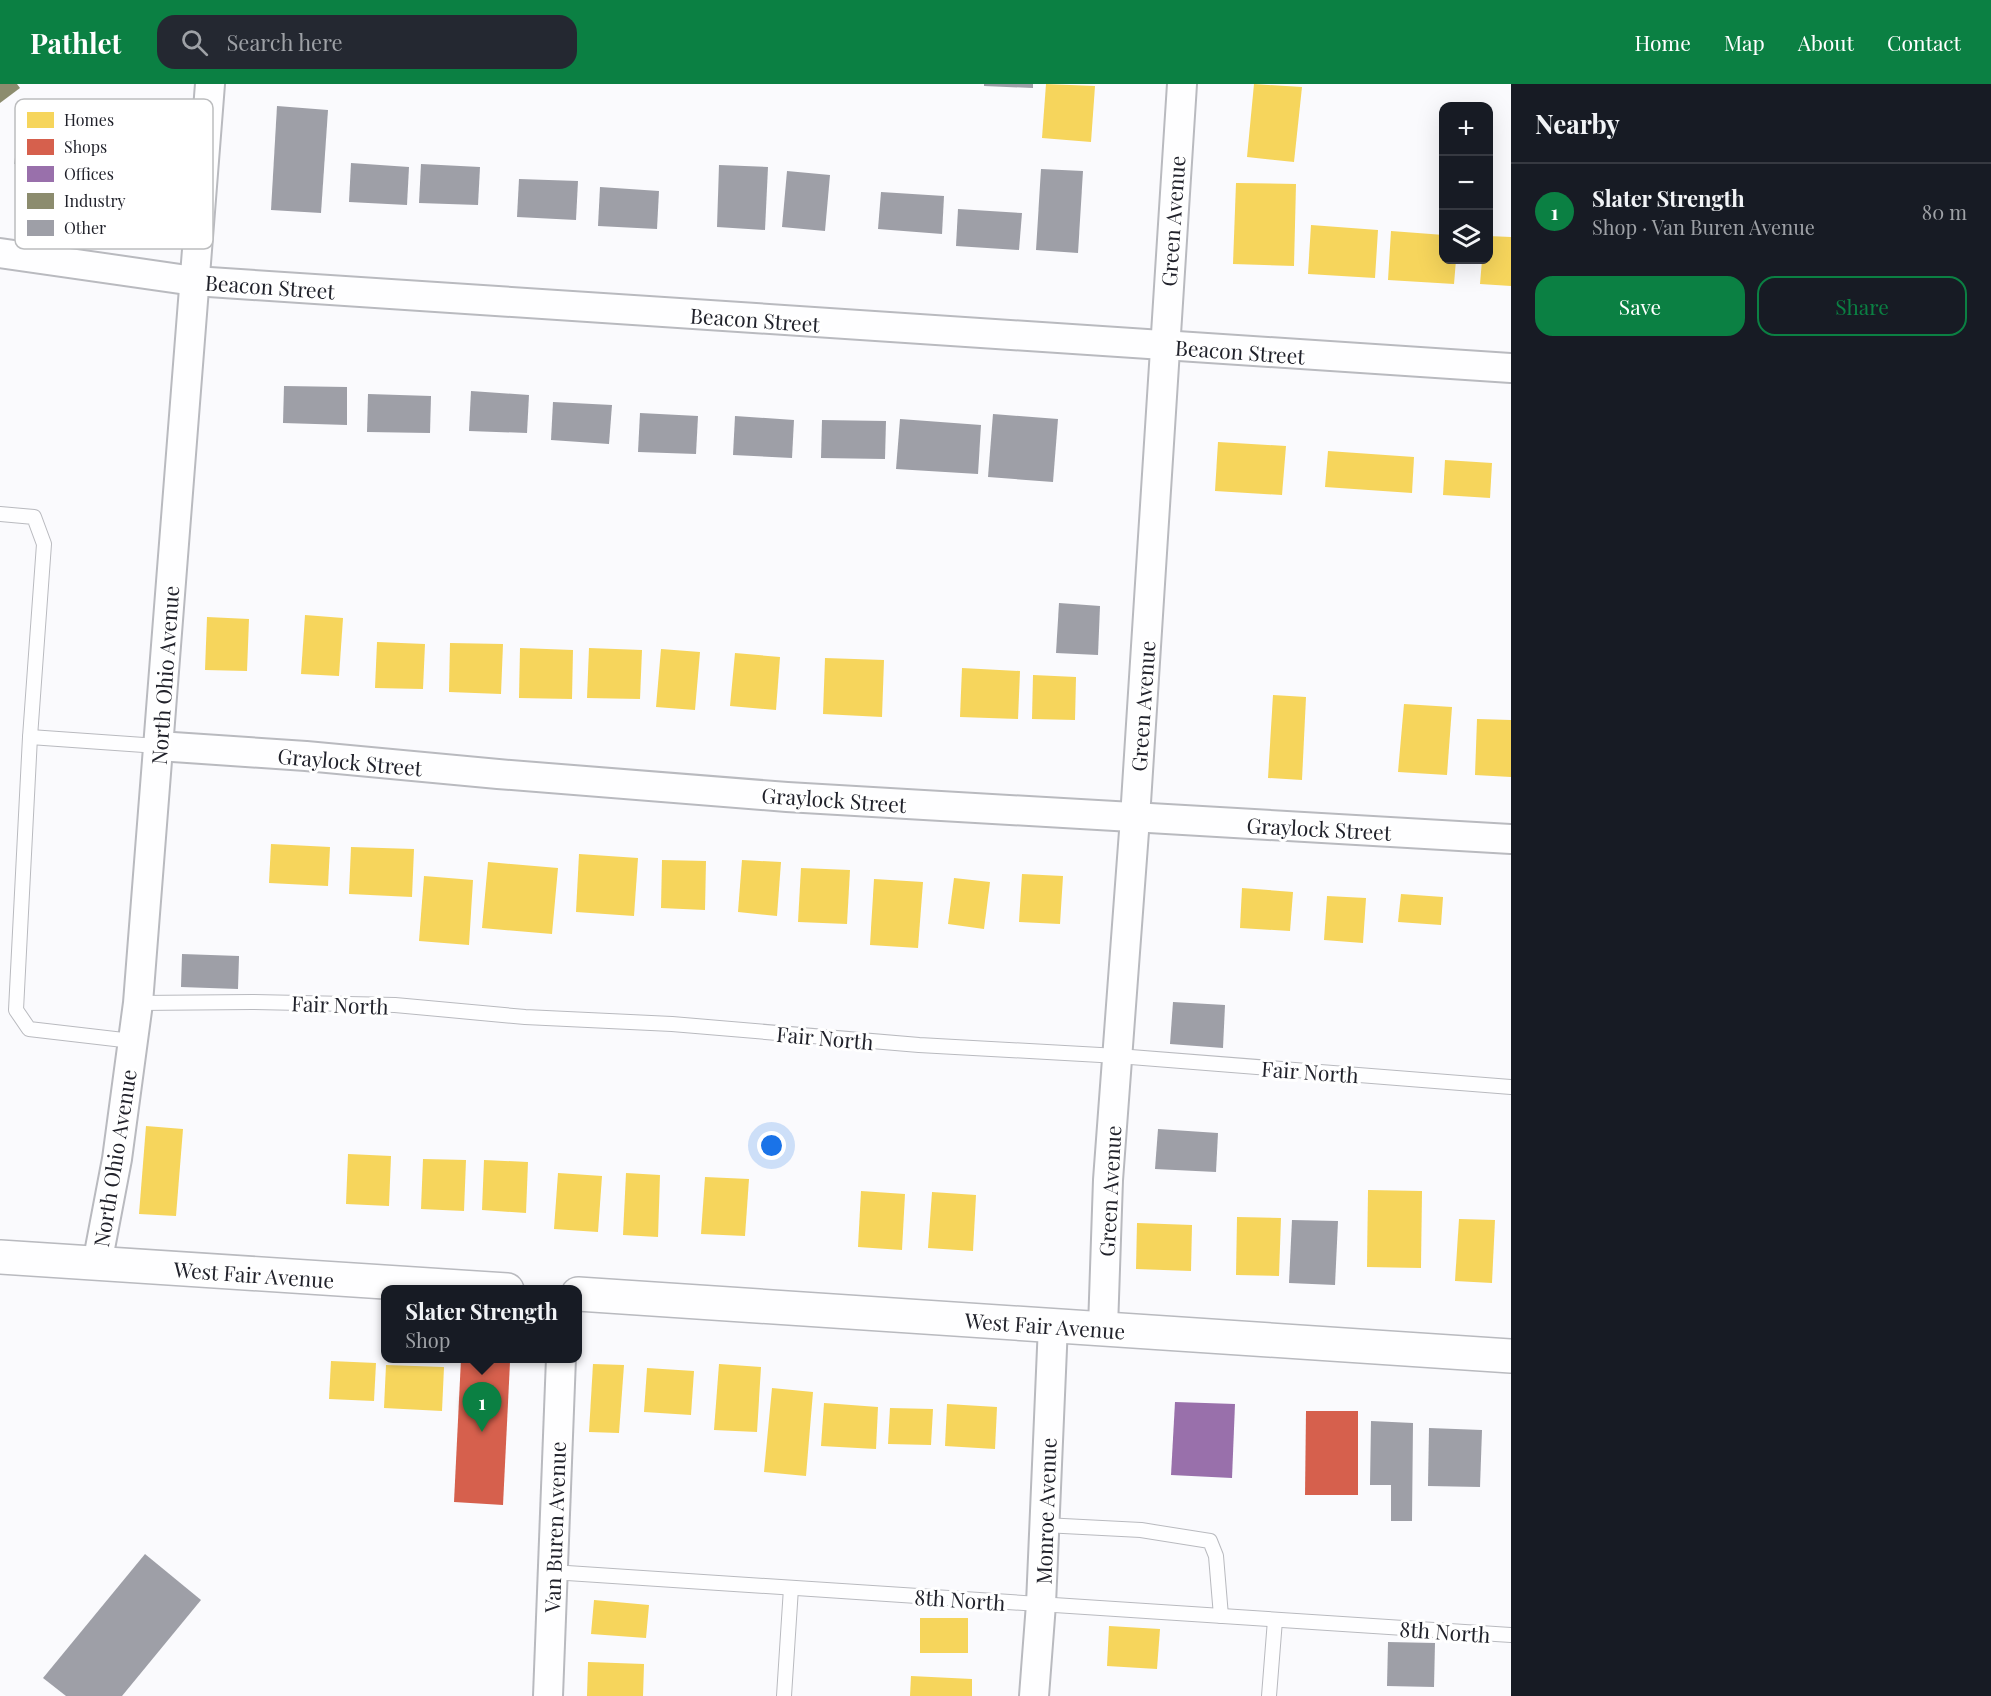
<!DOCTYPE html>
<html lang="en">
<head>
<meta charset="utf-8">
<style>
  body { margin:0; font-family:"Playfair Display",serif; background:#242831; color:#f1f3f6 }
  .controls { position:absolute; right:18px; top:18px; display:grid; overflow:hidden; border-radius:12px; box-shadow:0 6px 24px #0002 }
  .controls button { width:54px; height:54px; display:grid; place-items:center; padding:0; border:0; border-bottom:2px solid #363941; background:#171b24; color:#f1f3f6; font:30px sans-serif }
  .you { position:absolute; left:772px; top:1062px; width:21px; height:21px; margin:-15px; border:4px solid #fff; border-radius:50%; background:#1a73e8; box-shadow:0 0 0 9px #1a73e833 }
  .badge { display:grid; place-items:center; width:39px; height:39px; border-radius:50%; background:#0b8043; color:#fff; font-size:20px; font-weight:700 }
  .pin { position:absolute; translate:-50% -50px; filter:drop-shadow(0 2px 3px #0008) }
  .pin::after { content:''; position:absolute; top:32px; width:21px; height:18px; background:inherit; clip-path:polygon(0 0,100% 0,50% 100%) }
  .popup { position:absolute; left:381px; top:1201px; width:201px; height:78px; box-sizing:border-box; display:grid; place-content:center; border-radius:12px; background:#171b24; filter:drop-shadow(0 2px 4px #0005); font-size:20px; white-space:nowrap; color:#9ea1a6 }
  .popup b { font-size:22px; color:#f1f3f6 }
  .popup::after { content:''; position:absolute; left:50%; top:100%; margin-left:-12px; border:12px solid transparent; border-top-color:#171b24 }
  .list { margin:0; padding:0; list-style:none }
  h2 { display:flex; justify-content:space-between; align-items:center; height:78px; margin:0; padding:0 24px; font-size:26px }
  h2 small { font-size:20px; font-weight:400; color:#9ea1a6 }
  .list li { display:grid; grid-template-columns:39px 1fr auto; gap:18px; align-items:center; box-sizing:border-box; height:96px; padding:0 24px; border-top:2px solid #363941 }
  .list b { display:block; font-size:22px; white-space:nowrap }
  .list p { margin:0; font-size:20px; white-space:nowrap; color:#9ea1a6 }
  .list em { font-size:20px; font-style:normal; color:#9ea1a6 }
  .actions { display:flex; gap:12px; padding:18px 24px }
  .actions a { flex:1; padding:14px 0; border:2px solid #0b8043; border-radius:18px; text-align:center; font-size:21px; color:#0b8043 }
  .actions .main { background:#0b8043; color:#fff }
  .icon { flex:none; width:33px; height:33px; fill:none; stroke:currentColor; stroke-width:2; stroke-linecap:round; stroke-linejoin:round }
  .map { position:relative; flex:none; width:1511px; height:1612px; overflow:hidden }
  header { display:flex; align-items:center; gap:36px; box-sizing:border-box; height:84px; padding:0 30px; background:#0b8043; color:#fff }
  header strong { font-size:28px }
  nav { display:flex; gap:33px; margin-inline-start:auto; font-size:21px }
  .search { width:420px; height:54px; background:#242831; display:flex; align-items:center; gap:15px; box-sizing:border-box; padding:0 21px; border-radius:18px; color:#9ea1a6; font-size:22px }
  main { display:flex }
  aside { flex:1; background:#171b24 }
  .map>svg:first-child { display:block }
  .homes { fill:#f6d55c }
  .shops { fill:#d6604d }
  .offices { fill:#9970ab }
  .industry { fill:#8c8c6e }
  .building { fill:#9e9fa7 }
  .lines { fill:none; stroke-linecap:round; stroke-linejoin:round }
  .service-casing { stroke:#b9babf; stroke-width:16 }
  .minor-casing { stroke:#b9babf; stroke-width:32 }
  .tertiary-casing { stroke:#b9babf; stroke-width:36 }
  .service { stroke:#fefeff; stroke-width:14 }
  .minor { stroke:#fefeff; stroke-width:28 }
  .tertiary { stroke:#fefeff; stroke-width:33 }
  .labels { text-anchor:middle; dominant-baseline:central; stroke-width:6; stroke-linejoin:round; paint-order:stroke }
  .street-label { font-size:21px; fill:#21222b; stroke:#fff }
  .key { fill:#fff; stroke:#bcbdbf; stroke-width:1.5 }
  .key-label { font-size:16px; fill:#21222b }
</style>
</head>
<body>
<header>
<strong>Pathlet</strong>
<div class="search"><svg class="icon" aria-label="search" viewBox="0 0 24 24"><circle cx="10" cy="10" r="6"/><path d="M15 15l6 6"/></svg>Search here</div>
<nav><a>Home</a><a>Map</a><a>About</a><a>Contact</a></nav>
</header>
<main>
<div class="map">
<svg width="1511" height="1612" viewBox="0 0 1511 1612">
  <rect width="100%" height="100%" fill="#fafafd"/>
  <!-- homes -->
  <g class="homes">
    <path d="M 1046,0 L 1095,2 L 1091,58 L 1042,54 Z"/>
    <path d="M 1254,0 L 1302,3 L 1294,78 L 1247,73 Z"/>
    <path d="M 1236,99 L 1296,100 L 1294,182 L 1233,180 Z"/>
    <path d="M 1311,141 L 1378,146 L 1375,194 L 1308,190 Z"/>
    <path d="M 1391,147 L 1444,151 L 1444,176 L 1456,176 L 1454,200 L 1388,196 Z"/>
    <path d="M 1488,152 L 1511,153 L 1511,202 L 1480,200 L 1482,176 L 1488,176 Z"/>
    <path d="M 1218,358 L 1286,362 L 1282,411 L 1215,407 Z"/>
    <path d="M 1328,367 L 1414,373 L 1412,409 L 1325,403 Z"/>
    <path d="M 1445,376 L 1492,379 L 1490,414 L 1443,411 Z"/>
    <path d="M 305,531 L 343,534 L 339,592 L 301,590 Z"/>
    <path d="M 207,533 L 249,535 L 247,587 L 205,586 Z"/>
    <path d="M 377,558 L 425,560 L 423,605 L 375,604 Z"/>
    <path d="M 450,559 L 503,560 L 501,610 L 449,608 Z"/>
    <path d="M 520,564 L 573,566 L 572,615 L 519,614 Z"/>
    <path d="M 589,564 L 642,566 L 640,615 L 587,614 Z"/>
    <path d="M 661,565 L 700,568 L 695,626 L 656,623 Z"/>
    <path d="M 735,569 L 780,573 L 776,626 L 730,622 Z"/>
    <path d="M 825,574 L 884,576 L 882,633 L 823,630 Z"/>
    <path d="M 962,584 L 1020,587 L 1018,635 L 960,633 Z"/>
    <path d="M 1033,591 L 1076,593 L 1075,636 L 1032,635 Z"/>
    <path d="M 1273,611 L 1306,613 L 1302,696 L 1268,694 Z"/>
    <path d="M 1404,620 L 1452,623 L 1447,691 L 1398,688 Z"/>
    <path d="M 1477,635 L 1511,636 L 1511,693 L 1475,691 Z"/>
    <path d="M 271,760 L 330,763 L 328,802 L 269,799 Z"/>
    <path d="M 351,763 L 414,765 L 412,813 L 349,810 Z"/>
    <path d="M 579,770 L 638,774 L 634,832 L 576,828 Z"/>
    <path d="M 662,776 L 706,777 L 705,826 L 661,824 Z"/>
    <path d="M 742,776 L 781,778 L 777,832 L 738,828 Z"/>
    <path d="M 488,778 L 558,784 L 552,850 L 482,844 Z"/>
    <path d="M 801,784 L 850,786 L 847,840 L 798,838 Z"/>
    <path d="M 1022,790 L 1063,792 L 1060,840 L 1019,838 Z"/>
    <path d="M 424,792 L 473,796 L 469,861 L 419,857 Z"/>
    <path d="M 954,794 L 990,798 L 984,845 L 948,840 Z"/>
    <path d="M 874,795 L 923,798 L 918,864 L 870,861 Z"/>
    <path d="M 1242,804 L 1293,808 L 1290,847 L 1240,844 Z"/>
    <path d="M 1401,810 L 1443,813 L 1441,841 L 1398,838 Z"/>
    <path d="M 1327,812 L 1366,814 L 1363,859 L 1324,856 Z"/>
    <path d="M 146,1042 L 183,1045 L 176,1132 L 139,1130 Z"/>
    <path d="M 348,1070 L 391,1072 L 389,1122 L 346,1120 Z"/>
    <path d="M 423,1075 L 466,1076 L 464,1127 L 421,1125 Z"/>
    <path d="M 484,1076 L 528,1078 L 526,1129 L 482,1126 Z"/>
    <path d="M 558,1089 L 602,1092 L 598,1148 L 554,1145 Z"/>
    <path d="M 626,1089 L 660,1091 L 658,1153 L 623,1151 Z"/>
    <path d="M 705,1093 L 749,1095 L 745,1152 L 701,1150 Z"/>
    <path d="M 1368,1106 L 1422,1107 L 1421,1184 L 1367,1183 Z"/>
    <path d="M 861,1107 L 905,1110 L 902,1166 L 858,1163 Z"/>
    <path d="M 932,1108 L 976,1111 L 973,1167 L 928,1164 Z"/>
    <path d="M 1237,1133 L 1281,1134 L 1279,1192 L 1236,1191 Z"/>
    <path d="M 1459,1135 L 1495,1136 L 1492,1199 L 1455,1197 Z"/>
    <path d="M 1137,1139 L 1192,1141 L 1191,1187 L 1136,1185 Z"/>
    <path d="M 331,1277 L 376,1279 L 374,1317 L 329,1315 Z"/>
    <path d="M 593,1280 L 624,1281 L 619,1349 L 589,1348 Z"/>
    <path d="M 719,1280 L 761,1283 L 757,1348 L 714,1346 Z"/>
    <path d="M 386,1281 L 444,1283 L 442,1327 L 384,1324 Z"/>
    <path d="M 647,1284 L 694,1287 L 691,1331 L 644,1328 Z"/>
    <path d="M 772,1304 L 813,1308 L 806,1392 L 764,1388 Z"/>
    <path d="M 824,1319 L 878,1323 L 876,1365 L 821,1362 Z"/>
    <path d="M 947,1320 L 997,1323 L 995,1365 L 945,1362 Z"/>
    <path d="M 890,1324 L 933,1325 L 931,1361 L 888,1360 Z"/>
    <path d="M 594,1516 L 649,1521 L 646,1554 L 591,1550 Z"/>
    <rect x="920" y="1534" width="48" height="35"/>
    <path d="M 1109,1542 L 1160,1545 L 1157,1585 L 1107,1582 Z"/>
    <path d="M 588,1578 L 644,1580 L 643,1612 L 587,1612 Z"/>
    <path d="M 911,1592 L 972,1595 L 972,1612 L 910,1612 Z"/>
  </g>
  <!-- shops -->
  <g class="shops">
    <path d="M 461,1275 L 510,1278 L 503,1421 L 454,1418 Z"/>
    <path d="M 1306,1327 L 1358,1327 L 1358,1411 L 1305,1411 Z"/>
  </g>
  <!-- offices -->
  <path class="offices" d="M 1175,1318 L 1235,1320 L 1232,1394 L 1171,1391 Z"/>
  <!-- industry -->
  <path class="industry" d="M 0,0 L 17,0 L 20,4 L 0,19 Z"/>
  <!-- building -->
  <g class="building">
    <path d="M 984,0 L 1033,0 L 1033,4 L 984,2 Z"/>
    <path d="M 277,22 L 328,26 L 321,129 L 271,126 Z"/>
    <path d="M 21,34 L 122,47 L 116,94 L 14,80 Z"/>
    <path d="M 351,79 L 409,83 L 407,121 L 349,118 Z"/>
    <path d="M 421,80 L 480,83 L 478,121 L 419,119 Z"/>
    <path d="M 719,81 L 768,83 L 765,146 L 717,143 Z"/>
    <path d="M 1041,85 L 1083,87 L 1078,169 L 1036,166 Z"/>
    <path d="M 787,87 L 830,91 L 825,147 L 782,143 Z"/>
    <path d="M 519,95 L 578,97 L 576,136 L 517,133 Z"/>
    <path d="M 600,103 L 659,107 L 657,145 L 598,142 Z"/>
    <path d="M 881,108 L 944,112 L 942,150 L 878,145 Z"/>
    <path d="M 958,125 L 1022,129 L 1019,166 L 956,162 Z"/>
    <path d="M 284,302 L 347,303 L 347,341 L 283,339 Z"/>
    <path d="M 471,307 L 529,311 L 527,349 L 469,347 Z"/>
    <path d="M 368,310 L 431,312 L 430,349 L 367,348 Z"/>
    <path d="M 553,318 L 612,321 L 609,360 L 551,356 Z"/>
    <path d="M 640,329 L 698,332 L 696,370 L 638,368 Z"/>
    <path d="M 993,330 L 1058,335 L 1053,398 L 988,393 Z"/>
    <path d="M 735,332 L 794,336 L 792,374 L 733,371 Z"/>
    <path d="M 900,335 L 981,341 L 978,390 L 896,385 Z"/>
    <path d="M 822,336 L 886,337 L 885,375 L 821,374 Z"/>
    <path d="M 1059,519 L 1100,522 L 1098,571 L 1056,569 Z"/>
    <path d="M 182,870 L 239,872 L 238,905 L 181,903 Z"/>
    <path d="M 1173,918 L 1225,921 L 1223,964 L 1170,960 Z"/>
    <path d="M 1158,1045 L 1218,1049 L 1216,1088 L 1155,1085 Z"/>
    <path d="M 1292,1136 L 1338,1137 L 1335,1201 L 1289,1199 Z"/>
    <path d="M 1371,1337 L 1413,1339 L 1412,1437 L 1391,1437 L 1391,1401 L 1370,1401 Z"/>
    <path d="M 1429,1344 L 1482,1346 L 1480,1403 L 1428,1402 Z"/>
    <path d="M 145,1470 L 201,1516 L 122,1612 L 66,1612 L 43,1594 Z"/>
    <path d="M 1388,1558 L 1435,1559 L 1434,1603 L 1387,1602 Z"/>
  </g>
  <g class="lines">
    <defs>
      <g id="service">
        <path d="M 0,430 L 34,433 L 44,460 L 30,653 L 16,926 L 29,945 L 132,957"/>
        <path d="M 30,653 L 158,662"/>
        <path d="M 138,919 L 252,918 L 395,921 L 525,933 L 672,940 L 919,961 L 1118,972 L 1511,1003"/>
        <path d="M 1044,1441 L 1141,1446 L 1210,1457 L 1216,1472 L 1221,1532"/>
        <path d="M 552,1488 L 1511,1551"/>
        <path d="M 784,1612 L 791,1504"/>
        <path d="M 1269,1612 L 1275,1536"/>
      </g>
      <g id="minor">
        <path d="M 0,169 L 194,197 L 1511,284"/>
        <path d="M 158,662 L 306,672 L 498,690 L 787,713 L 1511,755"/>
        <path d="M 97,1180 L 117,1075 L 138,919 L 210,0"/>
        <path d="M 1103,1244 L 1108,1096 L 1135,734 L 1182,0"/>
        <path d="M 548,1612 L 561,1274"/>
        <path d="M 1034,1612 L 1041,1520 L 1053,1241"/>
      </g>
      <g id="tertiary">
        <path d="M 0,1173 L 507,1206"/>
        <path d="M 578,1210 L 1511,1272"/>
      </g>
    </defs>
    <!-- service casing -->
    <use href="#service" class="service-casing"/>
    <!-- minor casing -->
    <use href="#minor" class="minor-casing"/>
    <!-- tertiary casing -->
    <use href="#tertiary" class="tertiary-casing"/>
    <!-- service -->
    <use href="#service" class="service"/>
    <!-- minor -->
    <use href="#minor" class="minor"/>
    <!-- tertiary -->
    <use href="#tertiary" class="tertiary"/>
  </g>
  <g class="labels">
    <!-- street labels -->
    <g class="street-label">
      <text transform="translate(1172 137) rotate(-86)">Green Avenue</text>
      <text transform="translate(270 202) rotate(4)">Beacon Street</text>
      <text transform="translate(755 235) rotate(4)">Beacon Street</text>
      <text transform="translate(1240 267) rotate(4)">Beacon Street</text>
      <text transform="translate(164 591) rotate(-86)">North Ohio Avenue</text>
      <text transform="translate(1142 622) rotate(-86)">Green Avenue</text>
      <text transform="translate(350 677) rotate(5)">Graylock Street</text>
      <text transform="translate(834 715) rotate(4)">Graylock Street</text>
      <text transform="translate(1319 744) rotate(3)">Graylock Street</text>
      <text transform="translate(340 920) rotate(2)">Fair North</text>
      <text transform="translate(825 953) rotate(5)">Fair North</text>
      <text transform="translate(1310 987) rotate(4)">Fair North</text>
      <text transform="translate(114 1074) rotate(-81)">North Ohio Avenue</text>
      <text transform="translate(1109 1107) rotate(-87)">Green Avenue</text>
      <text transform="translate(254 1190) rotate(4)">West Fair Avenue</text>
      <text transform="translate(1045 1241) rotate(4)">West Fair Avenue</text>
      <text transform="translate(1045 1427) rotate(-88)">Monroe Avenue</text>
      <text transform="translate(554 1443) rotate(-88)">Van Buren Avenue</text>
      <text transform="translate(960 1515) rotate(4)">8th North</text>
      <text transform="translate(1445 1547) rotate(4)">8th North</text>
    </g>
  </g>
  <!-- legend -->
  <rect x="15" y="15" width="198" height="150" rx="9" class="key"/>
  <rect x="27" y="28" width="27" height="16" fill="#f6d55c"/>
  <rect x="27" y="55" width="27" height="16" fill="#d6604d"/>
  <rect x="27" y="82" width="27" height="16" fill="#9970ab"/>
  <rect x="27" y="109" width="27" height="16" fill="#8c8c6e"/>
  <rect x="27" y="136" width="27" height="16" fill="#9e9fa7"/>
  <g class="key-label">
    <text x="64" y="42">Homes</text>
    <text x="64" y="69">Shops</text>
    <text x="64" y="96">Offices</text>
    <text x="64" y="123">Industry</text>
    <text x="64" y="150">Other</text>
  </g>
</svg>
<div class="controls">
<button>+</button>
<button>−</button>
<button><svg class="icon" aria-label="layers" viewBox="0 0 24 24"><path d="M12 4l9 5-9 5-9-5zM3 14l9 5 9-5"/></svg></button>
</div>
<div class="you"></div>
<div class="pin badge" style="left:482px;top:1348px">1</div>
<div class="popup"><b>Slater Strength</b>Shop</div>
</div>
<aside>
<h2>Nearby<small></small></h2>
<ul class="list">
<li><span class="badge">1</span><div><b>Slater Strength</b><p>Shop · Van Buren Avenue</p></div><em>80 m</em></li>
</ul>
<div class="actions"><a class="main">Save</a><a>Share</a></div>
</aside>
</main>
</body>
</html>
